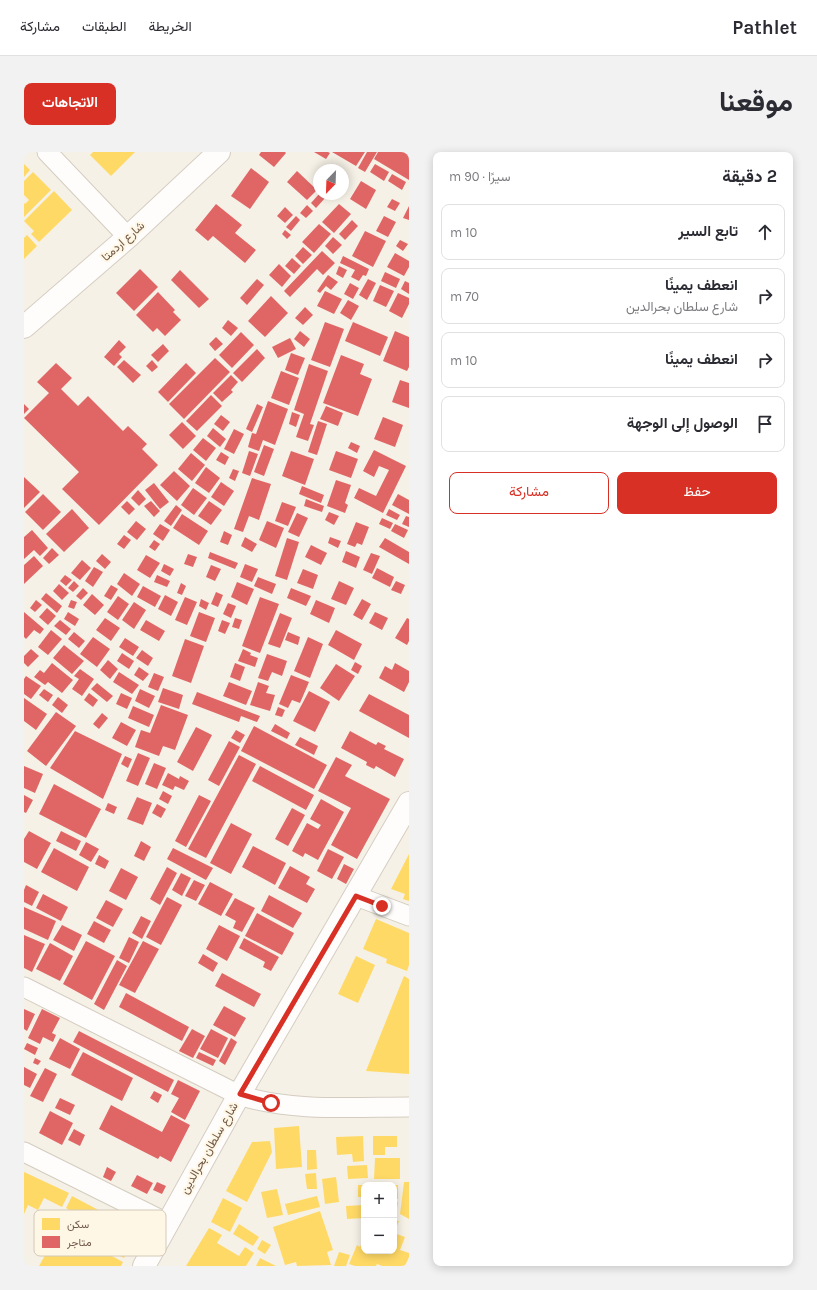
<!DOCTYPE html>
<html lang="ar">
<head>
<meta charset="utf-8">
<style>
  body { margin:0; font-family:Karla,Vazirmatn,sans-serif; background:#f2f2f3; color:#2b2b33; direction:rtl }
  .controls { position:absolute; right:12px; bottom:12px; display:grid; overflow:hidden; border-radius:8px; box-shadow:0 2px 10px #0003 }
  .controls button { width:36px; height:36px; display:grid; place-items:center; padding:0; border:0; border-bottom:1px solid #e1e1e2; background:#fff; color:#2b2b33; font:20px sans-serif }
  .compass { position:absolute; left:289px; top:12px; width:36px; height:36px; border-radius:50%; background:#fff; box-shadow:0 2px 10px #0003; rotate:203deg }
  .stop { position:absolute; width:12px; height:12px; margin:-9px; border:3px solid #d93025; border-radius:50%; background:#fff }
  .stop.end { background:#d93025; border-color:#fff; box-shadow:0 1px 4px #0008 }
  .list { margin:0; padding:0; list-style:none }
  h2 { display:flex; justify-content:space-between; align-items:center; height:52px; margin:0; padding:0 16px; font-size:17px }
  h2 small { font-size:13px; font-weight:400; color:#7c7c81 }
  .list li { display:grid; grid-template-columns:26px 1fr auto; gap:12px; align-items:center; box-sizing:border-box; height:56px; margin:0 8px 8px; padding:0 8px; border:1px solid #e1e1e2; border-radius:8px }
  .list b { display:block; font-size:15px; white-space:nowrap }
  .list p { margin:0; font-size:13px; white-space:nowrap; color:#7c7c81 }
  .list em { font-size:13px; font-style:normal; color:#7c7c81 }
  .actions { display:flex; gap:8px; padding:12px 16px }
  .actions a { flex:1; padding:9px 0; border:1px solid #d93025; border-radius:8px; text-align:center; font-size:14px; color:#d93025 }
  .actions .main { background:#d93025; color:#fff }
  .icon { flex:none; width:22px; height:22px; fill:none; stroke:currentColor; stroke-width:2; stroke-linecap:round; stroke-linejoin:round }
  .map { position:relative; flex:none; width:385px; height:1114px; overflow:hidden; direction:ltr; border-radius:8px }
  header { display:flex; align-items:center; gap:24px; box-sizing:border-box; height:56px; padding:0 20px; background:#fff; border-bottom:1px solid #e1e1e2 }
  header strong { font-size:19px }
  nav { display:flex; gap:22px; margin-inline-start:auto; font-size:14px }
  .intro { display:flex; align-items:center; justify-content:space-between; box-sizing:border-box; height:96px; padding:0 24px }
  h1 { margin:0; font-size:28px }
  .button { padding:10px 18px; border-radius:8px; background:#d93025; color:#fff; font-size:14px; font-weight:700 }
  main { display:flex; gap:24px; padding:0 24px }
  aside { flex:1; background:#fff; border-radius:8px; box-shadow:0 2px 10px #0003 }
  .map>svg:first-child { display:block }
  .homes { fill:#ffd966 }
  .shops { fill:#e06666 }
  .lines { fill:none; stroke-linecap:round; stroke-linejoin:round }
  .street-casing { stroke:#d4ccc1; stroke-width:21 }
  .secondary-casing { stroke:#d6cdc3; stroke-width:24 }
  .street { stroke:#fefdfb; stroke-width:19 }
  .secondary { stroke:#fefdfb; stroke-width:22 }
  .route { stroke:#d93025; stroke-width:5 }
  .labels { text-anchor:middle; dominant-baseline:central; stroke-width:4; stroke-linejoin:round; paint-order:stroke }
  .street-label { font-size:12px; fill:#715948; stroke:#fff7e6 }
  .key { fill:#fff7e6; stroke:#d4c8b7; stroke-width:1 }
  .key-label { font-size:11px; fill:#715948 }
</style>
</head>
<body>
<header>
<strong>Pathlet</strong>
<nav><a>الخريطة</a><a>الطبقات</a><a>مشاركة</a></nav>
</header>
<div class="intro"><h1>موقعنا</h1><a class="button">الاتجاهات</a></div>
<main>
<aside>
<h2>2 دقيقة<small>سيرًا · 90 m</small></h2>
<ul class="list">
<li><svg class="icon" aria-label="ahead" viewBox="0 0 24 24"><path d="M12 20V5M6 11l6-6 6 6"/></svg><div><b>تابع السير</b></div><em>10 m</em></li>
<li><svg class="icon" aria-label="right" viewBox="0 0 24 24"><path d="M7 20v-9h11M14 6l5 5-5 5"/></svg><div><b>انعطف يمينًا</b><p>شارع سلطان بحرالدين</p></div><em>70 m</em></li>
<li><svg class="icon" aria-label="right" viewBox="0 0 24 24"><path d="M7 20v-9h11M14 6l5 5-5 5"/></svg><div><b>انعطف يمينًا</b></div><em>10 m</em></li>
<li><svg class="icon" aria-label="arrive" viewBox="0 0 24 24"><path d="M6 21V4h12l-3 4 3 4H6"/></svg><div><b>الوصول إلى الوجهة</b></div></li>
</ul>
<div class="actions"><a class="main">حفظ</a><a>مشاركة</a></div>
</aside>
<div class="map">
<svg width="385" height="1114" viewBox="0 0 385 1114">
  <rect width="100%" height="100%" fill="#f6f1e6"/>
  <!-- homes -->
  <g class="homes">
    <path d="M 69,0 L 111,0 L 87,24 L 66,3 Z"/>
    <path d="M 0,12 L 6,18 L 0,25 Z"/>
    <path d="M 9,20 L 27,38 L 0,65 L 0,51 L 1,52 L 5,48 L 0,43 L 0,29 Z"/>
    <path d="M 30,39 L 48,58 L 15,90 L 7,82 L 10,79 L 0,69 Z"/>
    <path d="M 3,83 L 13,94 L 0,107 L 0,86 Z"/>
    <path d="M 385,702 L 385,749 L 379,747 L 381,742 L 367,737 Z"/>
    <path d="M 352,767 L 385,781 L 385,813 L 383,819 L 362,811 L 363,807 L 339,797 Z"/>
    <path d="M 332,804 L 351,813 L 334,851 L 314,842 Z"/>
    <path d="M 380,824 L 385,827 L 385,922 L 342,919 Z"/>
    <path d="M 275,974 L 278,1015 L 252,1017 L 250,976 Z"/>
    <path d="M 339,984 L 340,1009 L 329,1010 L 328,1002 L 313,1003 L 312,985 Z"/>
    <path d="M 349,984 L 373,984 L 373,995 L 361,995 L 361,1003 L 349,1003 Z"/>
    <path d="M 246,989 L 248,1000 L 223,1050 L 202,1039 L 228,990 Z"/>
    <path d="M 283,998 L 292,998 L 293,1017 L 283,1018 Z"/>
    <path d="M 351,1006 L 376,1006 L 376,1027 L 350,1027 Z"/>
    <path d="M 343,1013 L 344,1026 L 324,1027 L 323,1014 Z"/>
    <path d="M 0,1020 L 45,1041 L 38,1055 L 20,1046 L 14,1058 L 4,1053 L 0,1062 Z"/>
    <path d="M 292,1021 L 293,1037 L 283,1037 L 281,1022 Z"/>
    <path d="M 312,1025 L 315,1050 L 301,1052 L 298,1027 Z"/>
    <path d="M 380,1030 L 385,1030 L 385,1067 L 376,1062 Z"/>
    <rect x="334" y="1033" width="6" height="12"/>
    <rect x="370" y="1033" width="4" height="14"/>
    <path d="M 253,1037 L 259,1063 L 243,1066 L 237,1040 Z"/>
    <path d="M 48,1044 L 114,1079 L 100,1106 L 74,1093 L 77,1086 L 45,1070 L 50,1061 L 42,1056 Z"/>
    <path d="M 293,1044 L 296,1055 L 264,1063 L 261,1052 Z"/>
    <path d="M 199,1046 L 218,1056 L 206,1080 L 187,1070 Z"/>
    <path d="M 370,1050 L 374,1050 L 372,1062 L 370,1062 Z"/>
    <path d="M 340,1053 L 340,1066 L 323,1067 L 322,1054 Z"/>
    <path d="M 296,1059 L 309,1098 L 303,1100 L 307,1113 L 273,1114 L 272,1110 L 261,1113 L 249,1075 Z"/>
    <path d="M 370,1068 L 375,1069 L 371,1078 L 370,1077 Z"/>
    <path d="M 215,1072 L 235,1085 L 229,1094 L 209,1082 Z"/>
    <path d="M 185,1076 L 198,1083 L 193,1091 L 215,1104 L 221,1095 L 230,1101 L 222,1114 L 162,1114 Z"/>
    <path d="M 370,1081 L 381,1085 L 376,1098 L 385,1101 L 385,1105 L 381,1114 L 358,1114 L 353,1112 L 352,1114 L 331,1114 L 325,1112 L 333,1093 L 336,1095 L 340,1085 L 340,1099 L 370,1099 Z"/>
    <path d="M 51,1084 L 99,1110 L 97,1114 L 15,1114 L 30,1087 L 45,1094 Z"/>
    <path d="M 238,1088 L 247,1093 L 241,1102 L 233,1097 Z"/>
    <path d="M 315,1100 L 326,1103 L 322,1114 L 310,1114 Z"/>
    <path d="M 236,1106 L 252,1114 L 232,1114 Z"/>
  </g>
  <!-- shops -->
  <g class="shops">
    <path d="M 237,0 L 261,0 L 262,1 L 250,15 L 235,3 Z"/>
    <path d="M 290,0 L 304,0 L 306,1 L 302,7 Z"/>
    <path d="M 308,0 L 341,0 L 332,14 Z"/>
    <path d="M 343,0 L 353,0 L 341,20 L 334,16 Z"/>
    <path d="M 354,0 L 383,0 L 385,1 L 385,28 L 350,7 Z"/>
    <path d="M 351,12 L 365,20 L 360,29 L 346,20 Z"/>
    <path d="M 227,16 L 245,30 L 226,57 L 207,44 Z"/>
    <path d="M 273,19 L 293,38 L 283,48 L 263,30 Z"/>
    <path d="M 368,22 L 382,30 L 378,38 L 364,29 Z"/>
    <path d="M 337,29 L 352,38 L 342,57 L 326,47 Z"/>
    <path d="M 295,42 L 298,42 L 302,45 L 292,56 L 287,51 Z"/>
    <path d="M 368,47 L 376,51 L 371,59 L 363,55 Z"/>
    <path d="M 192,52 L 218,73 L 211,81 L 232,98 L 221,111 L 189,84 L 184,89 L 171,78 Z"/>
    <path d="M 315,52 L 327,62 L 310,81 L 298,70 Z"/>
    <path d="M 283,53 L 289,59 L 282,66 L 276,61 Z"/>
    <path d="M 385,54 L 385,68 L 379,66 Z"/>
    <path d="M 261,55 L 269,63 L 261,71 L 253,64 Z"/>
    <path d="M 272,64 L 276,68 L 267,79 L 262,75 Z"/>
    <path d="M 360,64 L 372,70 L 364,85 L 352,79 Z"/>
    <path d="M 328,68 L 334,74 L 321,88 L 315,82 Z"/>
    <path d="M 295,72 L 307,82 L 290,101 L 278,90 Z"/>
    <path d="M 261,78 L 267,83 L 263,87 L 258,82 Z"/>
    <path d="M 341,79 L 362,89 L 349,115 L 328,104 Z"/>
    <path d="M 309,85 L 318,93 L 309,102 L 301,94 Z"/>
    <path d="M 376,88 L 384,92 L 379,99 L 372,94 Z"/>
    <path d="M 279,95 L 288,103 L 279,112 L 271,104 Z"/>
    <path d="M 298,99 L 311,111 L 299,123 L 293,117 L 266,145 L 260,139 Z"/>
    <path d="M 371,101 L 385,109 L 385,115 L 380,124 L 363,115 Z"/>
    <path d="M 319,104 L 345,117 L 342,124 L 339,123 L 335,129 L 327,125 L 331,118 L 316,111 Z"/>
    <path d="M 268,106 L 277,114 L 270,122 L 261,114 Z"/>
    <path d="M 255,112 L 267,124 L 258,135 L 245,123 Z"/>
    <path d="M 315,114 L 323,118 L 319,126 L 312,122 Z"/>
    <path d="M 116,117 L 134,135 L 110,159 L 92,141 Z"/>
    <path d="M 156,118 L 185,147 L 175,156 L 147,128 Z"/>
    <path d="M 361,120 L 376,127 L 372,136 L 357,129 Z"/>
    <path d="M 304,123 L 314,130 L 307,138 L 302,134 L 296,141 L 293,139 Z"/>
    <path d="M 233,127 L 240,133 L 223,153 L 216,146 Z"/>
    <path d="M 344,127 L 352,131 L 343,148 L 335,143 Z"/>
    <path d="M 381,129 L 385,131 L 385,142 L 377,137 Z"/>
    <path d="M 326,131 L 335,136 L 329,147 L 320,142 Z"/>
    <path d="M 356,133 L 370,139 L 362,155 L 349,149 Z"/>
    <path d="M 301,139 L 318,147 L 310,162 L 293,154 Z"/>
    <path d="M 134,140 L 151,158 L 149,160 L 157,168 L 141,184 L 133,176 L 129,180 L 112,163 Z"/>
    <path d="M 374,141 L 385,146 L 385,152 L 378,166 L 365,159 Z"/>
    <path d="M 247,144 L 264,161 L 241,185 L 224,169 Z"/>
    <path d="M 324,148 L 335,154 L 327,168 L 316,161 Z"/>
    <path d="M 281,155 L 289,163 L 279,173 L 271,166 Z"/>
    <path d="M 204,168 L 214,176 L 207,184 L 198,176 Z"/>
    <path d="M 301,170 L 320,177 L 306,215 L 287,208 Z"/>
    <path d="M 329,170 L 364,185 L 356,204 L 321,189 Z"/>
    <path d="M 276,179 L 286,187 L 280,195 L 270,187 Z"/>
    <path d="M 371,179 L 385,185 L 385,215 L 383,219 L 359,209 Z"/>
    <path d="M 217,180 L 230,193 L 208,216 L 195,203 Z"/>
    <path d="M 192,185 L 199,192 L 191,199 L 185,192 Z"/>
    <path d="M 266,186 L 272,197 L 254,206 L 248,195 Z"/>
    <path d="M 95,188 L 102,195 L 95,202 L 98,205 L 90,214 L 80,205 Z"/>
    <path d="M 139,192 L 145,199 L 134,210 L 127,203 Z"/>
    <path d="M 233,197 L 241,206 L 218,230 L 209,221 Z"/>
    <path d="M 267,201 L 281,206 L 274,223 L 261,218 Z"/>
    <path d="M 317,203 L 340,212 L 336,222 L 348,227 L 334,264 L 299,251 Z"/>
    <path d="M 191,206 L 206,220 L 160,267 L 145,252 Z"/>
    <path d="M 100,208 L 117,223 L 109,231 L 93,215 Z"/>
    <path d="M 128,208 L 134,215 L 128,220 L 122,214 Z"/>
    <path d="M 32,211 L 48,226 L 37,237 L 54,254 L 64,244 L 99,279 L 104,274 L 123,292 L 118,297 L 134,313 L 75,373 L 38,337 L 55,320 L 0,266 L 25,241 L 13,230 Z"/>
    <path d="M 162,211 L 172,221 L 144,250 L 134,240 Z"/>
    <path d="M 285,212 L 304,219 L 286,272 L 290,273 L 284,289 L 272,285 L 280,262 L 270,258 Z"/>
    <path d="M 257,219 L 275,226 L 265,253 L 247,246 Z"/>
    <path d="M 207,223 L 214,230 L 207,238 L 209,240 L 198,250 L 189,241 Z"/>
    <path d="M 376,228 L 385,231 L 385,256 L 368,250 Z"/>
    <path d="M 187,243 L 198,254 L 173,279 L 162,269 Z"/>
    <path d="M 244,249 L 264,257 L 251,293 L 239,288 L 235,299 L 224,295 L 228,281 L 232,282 Z"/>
    <path d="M 0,252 L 5,257 L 0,262 Z"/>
    <path d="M 233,252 L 239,255 L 228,280 L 222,277 Z"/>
    <path d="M 302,254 L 319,261 L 314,274 L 296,267 Z"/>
    <path d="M 268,260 L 276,263 L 272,275 L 265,272 Z"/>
    <path d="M 197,263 L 206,270 L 199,279 L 190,272 Z"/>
    <path d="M 359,265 L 379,273 L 371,295 L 350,287 Z"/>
    <path d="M 294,269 L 303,272 L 293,303 L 284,300 Z"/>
    <path d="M 158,270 L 172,284 L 159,297 L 145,283 Z"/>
    <path d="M 189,276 L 202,287 L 196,295 L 183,284 Z"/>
    <path d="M 210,277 L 220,282 L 210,302 L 200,297 Z"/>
    <path d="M 179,286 L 192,296 L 182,309 L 169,298 Z"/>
    <path d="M 327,290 L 336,294 L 333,301 L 324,296 Z"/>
    <path d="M 240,293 L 250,297 L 240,324 L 230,320 Z"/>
    <path d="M 350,298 L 382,314 L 359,361 L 330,346 L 335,336 L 352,344 L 365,318 L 355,314 L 350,325 L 339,319 Z"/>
    <path d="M 225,299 L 234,302 L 226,324 L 218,321 Z"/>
    <path d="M 267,299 L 290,307 L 281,333 L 258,324 Z"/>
    <path d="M 312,299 L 334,307 L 327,326 L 305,318 Z"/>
    <path d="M 197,300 L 205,305 L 201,313 L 192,308 Z"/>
    <path d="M 167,301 L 181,313 L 168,329 L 154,317 Z"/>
    <path d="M 182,315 L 196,326 L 185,341 L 171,331 Z"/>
    <path d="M 209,317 L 215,319 L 211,329 L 205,326 Z"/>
    <path d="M 150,319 L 166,334 L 153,349 L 136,333 Z"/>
    <path d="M 0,325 L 16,340 L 0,356 Z"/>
    <path d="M 228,326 L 247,332 L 235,368 L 225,364 L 219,380 L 210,377 Z"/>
    <path d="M 312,328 L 327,333 L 321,351 L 324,353 L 321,361 L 303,354 Z"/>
    <path d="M 197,330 L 210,339 L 200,354 L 187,345 Z"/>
    <path d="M 130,331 L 145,350 L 136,357 L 121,338 Z"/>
    <path d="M 278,334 L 300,343 L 297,351 L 275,342 Z"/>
    <path d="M 169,336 L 183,346 L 170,363 L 157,353 Z"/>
    <path d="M 114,338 L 122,347 L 115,354 L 107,346 Z"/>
    <path d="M 19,342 L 37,360 L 19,378 L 1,360 Z"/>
    <path d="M 374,342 L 385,348 L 385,362 L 368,353 Z"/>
    <path d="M 282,347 L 300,354 L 298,360 L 280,354 Z"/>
    <path d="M 103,349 L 111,357 L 105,363 L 97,355 Z"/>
    <path d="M 127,349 L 136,359 L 130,365 L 120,354 Z"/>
    <path d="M 185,349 L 198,358 L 187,373 L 174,364 Z"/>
    <path d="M 258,350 L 272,355 L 264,374 L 251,369 Z"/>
    <path d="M 152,353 L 158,358 L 147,374 L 140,369 Z"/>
    <path d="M 48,357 L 65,376 L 40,400 L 22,382 Z"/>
    <path d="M 365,357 L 376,363 L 373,368 L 362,363 Z"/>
    <path d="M 305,360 L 315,364 L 310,373 L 301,368 Z"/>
    <path d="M 273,361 L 284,366 L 275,385 L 264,380 Z"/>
    <path d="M 158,362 L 184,379 L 175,393 L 149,376 Z"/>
    <path d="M 382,364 L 385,365 L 385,375 L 378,372 Z"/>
    <path d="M 358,366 L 369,371 L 366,377 L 355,372 Z"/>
    <path d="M 112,369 L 122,377 L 113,388 L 103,380 Z"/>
    <path d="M 243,369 L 260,376 L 252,396 L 235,388 Z"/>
    <path d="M 332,370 L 345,375 L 338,393 L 333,391 L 331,395 L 323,392 Z"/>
    <path d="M 136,372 L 146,378 L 139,389 L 129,382 Z"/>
    <path d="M 371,372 L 384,378 L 380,386 L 367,379 Z"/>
    <path d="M 8,378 L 24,396 L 16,404 L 10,398 L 0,407 L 0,385 Z"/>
    <path d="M 200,379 L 208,383 L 204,393 L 196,390 Z"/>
    <path d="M 100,383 L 107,388 L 100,397 L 93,392 Z"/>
    <path d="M 221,385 L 233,392 L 228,400 L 217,394 Z"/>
    <path d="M 306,385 L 317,389 L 314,396 L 304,391 Z"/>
    <path d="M 263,386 L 275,390 L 263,428 L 251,424 Z"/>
    <path d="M 361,386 L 385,400 L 385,412 L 355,395 Z"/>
    <path d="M 130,388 L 136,392 L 131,399 L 125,395 Z"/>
    <path d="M 287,393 L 303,401 L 297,413 L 281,405 Z"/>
    <path d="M 28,396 L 35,403 L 25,412 L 19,406 Z"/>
    <path d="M 322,399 L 336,405 L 332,416 L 318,410 Z"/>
    <path d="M 186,400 L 214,411 L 211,417 L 184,406 Z"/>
    <path d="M 347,401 L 356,404 L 348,422 L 339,418 Z"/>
    <path d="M 78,402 L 87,410 L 81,417 L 72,409 Z"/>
    <path d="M 164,402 L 173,405 L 169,415 L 160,412 Z"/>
    <path d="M 122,403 L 136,411 L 126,426 L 113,418 Z"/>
    <path d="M 10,404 L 19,414 L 0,432 L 0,413 Z"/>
    <path d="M 58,408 L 67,416 L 56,428 L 47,421 Z"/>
    <path d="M 140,412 L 150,417 L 146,424 L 137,419 Z"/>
    <path d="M 221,412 L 234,417 L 228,430 L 216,425 Z"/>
    <path d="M 187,413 L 197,417 L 191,429 L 182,425 Z"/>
    <path d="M 70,415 L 79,420 L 69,435 L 61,429 Z"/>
    <path d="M 353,416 L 370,425 L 366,435 L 348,426 Z"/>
    <path d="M 279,417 L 294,423 L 289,437 L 273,431 Z"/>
    <path d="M 100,421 L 116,432 L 108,444 L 93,432 Z"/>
    <path d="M 41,423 L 48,428 L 42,434 L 36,429 Z"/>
    <path d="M 133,423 L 146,429 L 143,435 L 130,430 Z"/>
    <path d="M 234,425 L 252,432 L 248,442 L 230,434 Z"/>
    <path d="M 50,429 L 55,434 L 49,440 L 44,436 Z"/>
    <path d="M 315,429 L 330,436 L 322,453 L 307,447 Z"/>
    <path d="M 372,429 L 381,433 L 377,442 L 367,438 Z"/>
    <path d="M 213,430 L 230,437 L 223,453 L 207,445 Z"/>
    <path d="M 157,431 L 162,434 L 158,443 L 153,441 Z"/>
    <path d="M 35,432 L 45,441 L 38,448 L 29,439 Z"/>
    <path d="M 87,433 L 94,437 L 87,448 L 80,444 Z"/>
    <path d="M 119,434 L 137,444 L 131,455 L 113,445 Z"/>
    <path d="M 59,436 L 64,441 L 57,448 L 52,444 Z"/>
    <path d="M 267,436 L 287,444 L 282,454 L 263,446 Z"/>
    <path d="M 192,440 L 199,443 L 194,455 L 187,452 Z"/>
    <path d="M 22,441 L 38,454 L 33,461 L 17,447 Z"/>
    <path d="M 68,442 L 80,453 L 71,463 L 59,453 Z"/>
    <path d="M 141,443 L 154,450 L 147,464 L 134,457 Z"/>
    <path d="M 94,444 L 105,452 L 94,468 L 83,460 Z"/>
    <path d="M 161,445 L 173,450 L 163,473 L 151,468 Z"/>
    <path d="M 236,445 L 255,452 L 236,501 L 218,494 Z"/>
    <path d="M 177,447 L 185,451 L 182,458 L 175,454 Z"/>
    <path d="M 338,447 L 347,452 L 338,468 L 329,463 Z"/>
    <path d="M 12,448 L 18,453 L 11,460 L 6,456 Z"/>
    <path d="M 47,448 L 53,450 L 50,457 L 44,455 Z"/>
    <path d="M 292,448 L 311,456 L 305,471 L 286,462 Z"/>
    <path d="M 110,450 L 122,458 L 110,477 L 98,468 Z"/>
    <path d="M 204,451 L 212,454 L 207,466 L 199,462 Z"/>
    <path d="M 23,456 L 32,464 L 24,473 L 15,465 Z"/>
    <path d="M 0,460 L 20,477 L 16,482 L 10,478 L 2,487 L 0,485 Z"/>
    <path d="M 44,460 L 55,467 L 51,474 L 40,467 Z"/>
    <path d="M 175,460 L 191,466 L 182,490 L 166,484 Z"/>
    <path d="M 351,460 L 364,466 L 358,478 L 345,471 Z"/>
    <path d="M 256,461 L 268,466 L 256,496 L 244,492 Z"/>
    <path d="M 81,466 L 96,476 L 87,489 L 72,478 Z"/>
    <path d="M 211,466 L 218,468 L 215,477 L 208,475 Z"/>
    <path d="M 383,466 L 385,467 L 385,489 L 383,493 L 371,486 Z"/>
    <path d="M 36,468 L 47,477 L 42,483 L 30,474 Z"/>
    <path d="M 122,468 L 141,479 L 135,489 L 116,478 Z"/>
    <path d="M 198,468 L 206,471 L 201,482 L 194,479 Z"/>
    <path d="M 27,478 L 38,487 L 24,503 L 14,495 Z"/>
    <path d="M 312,478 L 338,492 L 330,508 L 304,493 Z"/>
    <path d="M 50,480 L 61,489 L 55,496 L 44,487 Z"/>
    <path d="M 264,480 L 276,485 L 274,493 L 261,488 Z"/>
    <path d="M 69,485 L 86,497 L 73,515 L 56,502 Z"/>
    <path d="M 284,485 L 299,492 L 286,526 L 270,519 Z"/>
    <path d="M 101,486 L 115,495 L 109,504 L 95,495 Z"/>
    <path d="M 161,487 L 180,494 L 167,531 L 148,524 Z"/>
    <path d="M 40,493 L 60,509 L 48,522 L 29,506 Z"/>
    <path d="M 7,497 L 15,504 L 4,515 L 0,511 L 0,504 Z"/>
    <path d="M 219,497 L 227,501 L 226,503 L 234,506 L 231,515 L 214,509 Z"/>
    <path d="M 118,498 L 129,506 L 124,514 L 112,506 Z"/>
    <path d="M 98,501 L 110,509 L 105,517 L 93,509 Z"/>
    <path d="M 243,502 L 263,509 L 258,524 L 248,520 L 244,529 L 234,526 Z"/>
    <path d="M 84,508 L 94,517 L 86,527 L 76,518 Z"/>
    <path d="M 331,510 L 338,514 L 334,522 L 327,518 Z"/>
    <path d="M 28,511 L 49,528 L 38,541 L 24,530 L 21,533 L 10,525 L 16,518 L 20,521 Z"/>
    <path d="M 211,511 L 221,515 L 216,529 L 206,525 Z"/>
    <path d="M 371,511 L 385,519 L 385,530 L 380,540 L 355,526 L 361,514 L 368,518 Z"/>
    <path d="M 312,512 L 331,524 L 315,549 L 296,536 Z"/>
    <path d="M 115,515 L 125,522 L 119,529 L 110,523 Z"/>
    <path d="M 56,517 L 70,527 L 58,544 L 48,537 L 55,527 L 50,524 Z"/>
    <path d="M 95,520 L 115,533 L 108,542 L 89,530 Z"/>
    <path d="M 130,521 L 140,525 L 134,539 L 124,535 Z"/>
    <path d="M 267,523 L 285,530 L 276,551 L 268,548 L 264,556 L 255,552 Z"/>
    <path d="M 2,524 L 17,534 L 7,547 L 0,542 L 0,527 Z"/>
    <path d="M 205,530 L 228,539 L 222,553 L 199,544 Z"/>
    <path d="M 234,530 L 245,534 L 242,541 L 251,543 L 246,559 L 226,553 Z"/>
    <path d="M 73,531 L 89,544 L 83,550 L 67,537 Z"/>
    <path d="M 139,536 L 159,543 L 155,557 L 134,550 Z"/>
    <path d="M 20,537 L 29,543 L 24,550 L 15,543 Z"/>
    <path d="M 116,537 L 131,544 L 125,556 L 111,549 Z"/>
    <path d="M 285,539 L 306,550 L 291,580 L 269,569 Z"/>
    <path d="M 173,540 L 236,564 L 233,570 L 217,564 L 215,570 L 168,552 Z"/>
    <path d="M 65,541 L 74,548 L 69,555 L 60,548 Z"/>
    <path d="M 97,541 L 108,546 L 103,557 L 92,552 Z"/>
    <path d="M 345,542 L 385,563 L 385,586 L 335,559 Z"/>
    <path d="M 34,545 L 44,553 L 38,561 L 28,553 Z"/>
    <path d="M 0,546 L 23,562 L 12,578 L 0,569 Z"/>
    <path d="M 137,553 L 164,563 L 151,598 L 139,594 L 135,604 L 111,595 L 117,578 L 126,581 Z"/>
    <path d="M 109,554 L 130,563 L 125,575 L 104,566 Z"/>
    <path d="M 254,555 L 261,558 L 258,565 L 251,563 Z"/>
    <path d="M 32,560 L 52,574 L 22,614 L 3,599 Z"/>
    <path d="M 78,561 L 84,566 L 75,577 L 69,572 Z"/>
    <path d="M 97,570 L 112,578 L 103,594 L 88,586 Z"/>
    <path d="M 251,572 L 266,581 L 263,587 L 247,579 Z"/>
    <path d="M 230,574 L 303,613 L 290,637 L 217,599 Z"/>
    <path d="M 172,575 L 188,583 L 169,619 L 153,610 Z"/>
    <path d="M 212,578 L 221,583 L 216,591 L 207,586 Z"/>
    <path d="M 51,579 L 98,602 L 79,647 L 26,616 Z"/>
    <path d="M 326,579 L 352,593 L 354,590 L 362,594 L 360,597 L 380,607 L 371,625 L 352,614 L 350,617 L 342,613 L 343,610 L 317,596 Z"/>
    <path d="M 276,585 L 294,594 L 290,603 L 271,593 Z"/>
    <path d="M 205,589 L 216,595 L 195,634 L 184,628 Z"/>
    <path d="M 114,601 L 126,606 L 114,634 L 102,629 Z"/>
    <path d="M 215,603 L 232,612 L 182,706 L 164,697 Z"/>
    <path d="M 101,604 L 108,607 L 104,616 L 97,612 Z"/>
    <path d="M 312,605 L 328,613 L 321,624 L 366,647 L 333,707 L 307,693 L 327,656 L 294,639 Z"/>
    <path d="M 130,611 L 142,616 L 133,637 L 121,632 Z"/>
    <path d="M 0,614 L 19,622 L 11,641 L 0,636 Z"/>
    <path d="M 236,614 L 290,643 L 282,658 L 228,629 Z"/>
    <path d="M 144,621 L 155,627 L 156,624 L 165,629 L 160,638 L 151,634 L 149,638 L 138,633 Z"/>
    <path d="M 30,632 L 77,657 L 62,686 L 15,662 Z"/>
    <path d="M 139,639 L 148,644 L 144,652 L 135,647 Z"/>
    <path d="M 0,643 L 9,648 L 2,661 L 0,660 Z"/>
    <path d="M 175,643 L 187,649 L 162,695 L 151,689 Z"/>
    <path d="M 113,645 L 128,651 L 119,673 L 103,667 Z"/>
    <path d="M 297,647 L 320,660 L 294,708 L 281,701 L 279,705 L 268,699 L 283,671 L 294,677 L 297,673 L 286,667 Z"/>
    <path d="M 84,651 L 93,655 L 90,662 L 81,658 Z"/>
    <path d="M 133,652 L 142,657 L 137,666 L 128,661 Z"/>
    <path d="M 268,656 L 281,663 L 264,694 L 251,687 Z"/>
    <path d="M 207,671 L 228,682 L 207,722 L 186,711 Z"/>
    <path d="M 5,679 L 27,691 L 13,717 L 0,710 L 0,687 Z"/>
    <path d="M 37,679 L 57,689 L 52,699 L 32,689 Z"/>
    <path d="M 117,689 L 127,695 L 120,709 L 110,704 Z"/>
    <path d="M 62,690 L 75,697 L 67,710 L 55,703 Z"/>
    <path d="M 229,694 L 262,711 L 251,733 L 218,715 Z"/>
    <path d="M 30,696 L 65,715 L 53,739 L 17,720 Z"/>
    <path d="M 149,696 L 189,716 L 182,728 L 143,707 Z"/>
    <path d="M 304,697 L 320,705 L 308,727 L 293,719 Z"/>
    <path d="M 75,703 L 85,709 L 81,717 L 71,712 Z"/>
    <path d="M 320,712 L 330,717 L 322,732 L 313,727 Z"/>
    <path d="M 266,714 L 286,725 L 282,732 L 291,737 L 283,751 L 254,736 Z"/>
    <path d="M 143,715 L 153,721 L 136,753 L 126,747 Z"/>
    <path d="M 97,716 L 114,725 L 102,748 L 85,739 Z"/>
    <path d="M 157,721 L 167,726 L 158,744 L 148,738 Z"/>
    <path d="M 170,728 L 181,733 L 172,749 L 161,744 Z"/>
    <path d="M 186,730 L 209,742 L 197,764 L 174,752 Z"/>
    <path d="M 2,733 L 15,740 L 8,754 L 0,750 L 0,738 Z"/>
    <path d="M 19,742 L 44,755 L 37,769 L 12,756 Z"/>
    <path d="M 245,743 L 278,761 L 269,776 L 237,759 Z"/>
    <path d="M 143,745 L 158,753 L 137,793 L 122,785 Z"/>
    <path d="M 211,746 L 231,756 L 218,780 L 209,776 L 212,769 L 201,763 Z"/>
    <path d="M 82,748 L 99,757 L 89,775 L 72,766 Z"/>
    <path d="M 0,755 L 32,769 L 24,788 L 0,777 Z"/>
    <path d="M 233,761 L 270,781 L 258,803 L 221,784 Z"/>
    <path d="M 117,764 L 127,769 L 118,787 L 108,781 Z"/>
    <path d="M 70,769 L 87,778 L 80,791 L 63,782 Z"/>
    <path d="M 38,773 L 58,783 L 50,799 L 29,788 Z"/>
    <path d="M 195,773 L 216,784 L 203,809 L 182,797 Z"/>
    <path d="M 0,783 L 21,792 L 8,820 L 0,816 Z"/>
    <path d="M 105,785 L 115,790 L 105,811 L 95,806 Z"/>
    <path d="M 220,786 L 255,805 L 247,819 L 239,815 L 241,810 L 215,796 Z"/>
    <path d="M 62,789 L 91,804 L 68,848 L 39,832 Z"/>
    <path d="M 119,789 L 135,797 L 111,841 L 95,833 Z"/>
    <path d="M 26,791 L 49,804 L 36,829 L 12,817 Z"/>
    <path d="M 179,802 L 194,811 L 189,820 L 174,811 Z"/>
    <path d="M 93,808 L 103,814 L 80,858 L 70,852 Z"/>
    <path d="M 198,821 L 237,842 L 230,855 L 191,834 Z"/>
    <path d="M 102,841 L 165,875 L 158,889 L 95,855 Z"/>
    <path d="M 200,854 L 222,866 L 211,885 L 189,873 Z"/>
    <path d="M 0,857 L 11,862 L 3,879 L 0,877 Z"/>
    <path d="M 18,857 L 36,866 L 28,881 L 32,883 L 29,890 L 19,885 L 16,892 L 4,886 Z"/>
    <path d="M 168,877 L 181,884 L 169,906 L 155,899 Z"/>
    <path d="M 187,877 L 204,886 L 194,906 L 176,897 Z"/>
    <path d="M 55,879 L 150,928 L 144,940 L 49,890 Z"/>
    <path d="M 36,886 L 56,897 L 46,917 L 25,907 Z"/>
    <path d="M 207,886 L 213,890 L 201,913 L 195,909 Z"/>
    <path d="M 3,891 L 14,896 L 11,903 L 0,897 Z"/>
    <path d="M 59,900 L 109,926 L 98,949 L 47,923 Z"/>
    <path d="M 175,900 L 192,908 L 189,914 L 172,906 Z"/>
    <path d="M 11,906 L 17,909 L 14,913 L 9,911 Z"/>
    <path d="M 0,915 L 13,922 L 6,936 L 0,933 Z"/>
    <path d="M 21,916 L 33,922 L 19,950 L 6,944 Z"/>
    <path d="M 154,928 L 176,939 L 161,968 L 147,960 L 155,946 L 147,942 Z"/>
    <path d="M 130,939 L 138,943 L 134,951 L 126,946 Z"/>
    <path d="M 36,946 L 51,953 L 46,963 L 31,956 Z"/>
    <path d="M 87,953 L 138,980 L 147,963 L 166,973 L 147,1010 L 136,1004 L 134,1007 L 75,977 Z"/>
    <path d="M 26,959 L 49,971 L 38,993 L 15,981 Z"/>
    <path d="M 50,977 L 61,983 L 56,994 L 44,988 Z"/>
    <path d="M 83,1015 L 92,1020 L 87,1029 L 79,1025 Z"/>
    <path d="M 113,1023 L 129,1031 L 123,1042 L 107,1034 Z"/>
    <path d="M 133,1030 L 142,1034 L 138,1042 L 129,1038 Z"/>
  </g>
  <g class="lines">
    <defs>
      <g id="street">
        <path d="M 23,0 L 104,85"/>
        <path d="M 332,744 L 385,764"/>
        <path d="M 0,835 L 215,943 C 266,960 331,955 385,955"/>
        <path d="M 0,1000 L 143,1071"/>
      </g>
      <g id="secondary">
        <path d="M 0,175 L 104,85 L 195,0"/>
        <path d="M 120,1114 L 215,943 L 385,651"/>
      </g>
    </defs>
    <!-- street casing -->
    <use href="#street" class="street-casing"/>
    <!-- secondary casing -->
    <use href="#secondary" class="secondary-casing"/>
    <!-- street -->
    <use href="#street" class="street"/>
    <!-- secondary -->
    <use href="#secondary" class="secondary"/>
  </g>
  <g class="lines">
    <!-- route -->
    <path class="route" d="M 247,951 L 216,942 L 332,744 L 358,754"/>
  </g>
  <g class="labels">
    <!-- street labels -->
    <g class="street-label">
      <text transform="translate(99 89) rotate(-42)">شارع اردمتا</text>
      <text transform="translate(185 996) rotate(-60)">شارع سلطان بحرالدين</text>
    </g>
  </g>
  <!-- legend -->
  <rect x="10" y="1058" width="132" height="46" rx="6" class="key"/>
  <rect x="18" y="1066" width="18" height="12" fill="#ffd966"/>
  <rect x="18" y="1084" width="18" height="12" fill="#e06666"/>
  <g class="key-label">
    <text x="43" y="1076">سكن</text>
    <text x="43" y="1094">متاجر</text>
  </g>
</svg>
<div class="controls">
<button>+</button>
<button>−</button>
</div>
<svg class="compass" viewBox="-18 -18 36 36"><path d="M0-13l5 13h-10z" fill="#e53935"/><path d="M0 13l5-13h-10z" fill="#7c7c81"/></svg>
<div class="stop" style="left:247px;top:951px"></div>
<div class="stop end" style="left:358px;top:754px"></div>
</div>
</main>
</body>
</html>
